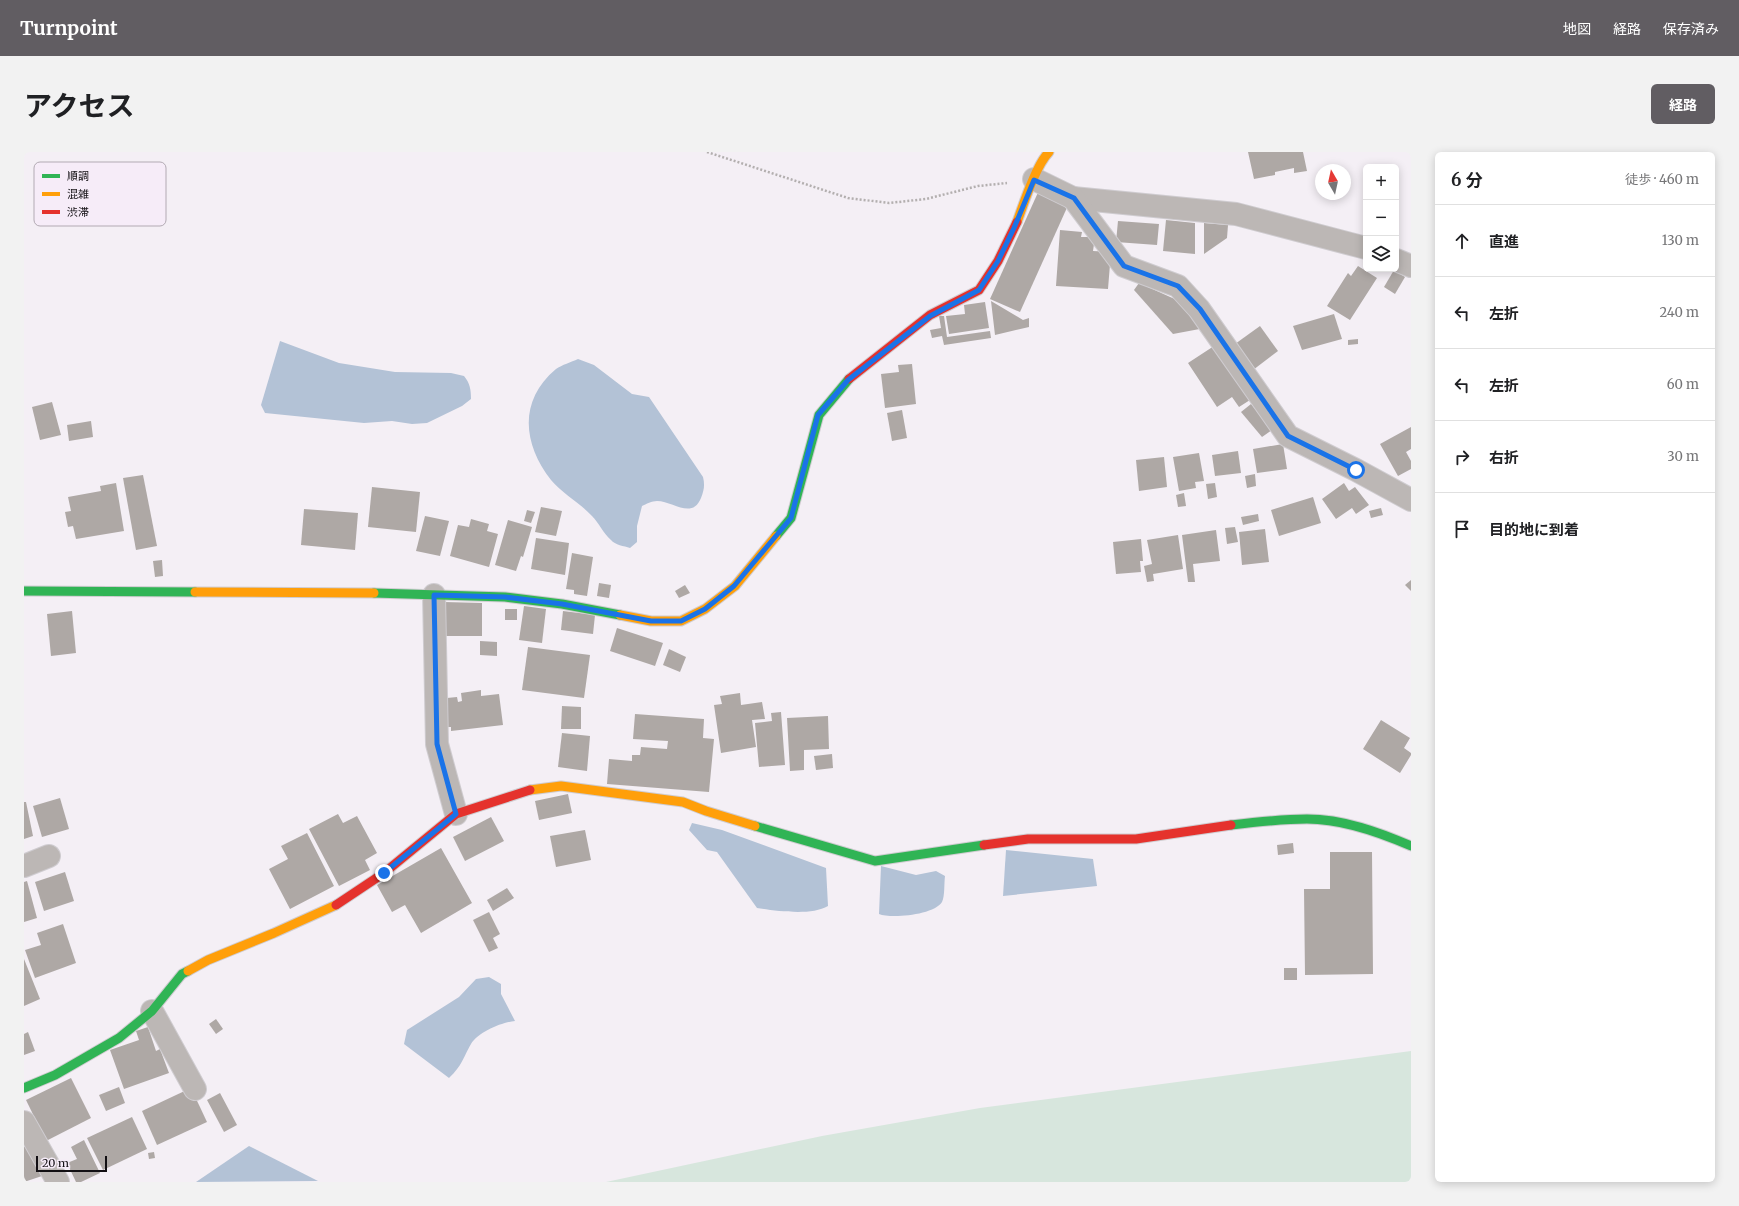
<!DOCTYPE html>
<html lang="ja">
<head>
<meta charset="utf-8">
<style>
  body { margin:0; font-family:Merriweather,"Noto Sans JP",serif; background:#f2f2f2; color:#202124 }
  .controls { position:absolute; right:12px; top:12px; display:grid; overflow:hidden; border-radius:6px; box-shadow:0 2px 10px #0003 }
  .controls button { width:36px; height:36px; display:grid; place-items:center; padding:0; border:0; border-bottom:1px solid #e0e0e0; background:#fff; color:#202124; font:20px sans-serif }
  .compass { position:absolute; left:1291px; top:12px; width:36px; height:36px; border-radius:50%; background:#fff; box-shadow:0 2px 10px #0003; rotate:351deg }
  .scale { position:absolute; left:12px; bottom:10px; width:71px; box-sizing:border-box; padding-left:4px; border:2px solid #120f13; border-top:0; font-size:11px; line-height:14px; white-space:nowrap; color:#120f13; -webkit-text-stroke:3px #f6ecf8; paint-order:stroke }
  .stop { position:absolute; width:12px; height:12px; margin:-9px; border:3px solid #1a73e8; border-radius:50%; background:#fff }
  .stop.end { background:#1a73e8; border-color:#fff; box-shadow:0 1px 4px #0008 }
  .list { margin:0; padding:0; list-style:none }
  h2 { display:flex; justify-content:space-between; align-items:center; height:52px; margin:0; padding:0 16px; font-size:17px }
  h2 small { font-size:13px; font-weight:400; color:#757577 }
  .list li { display:grid; grid-template-columns:26px 1fr auto; gap:12px; align-items:center; box-sizing:border-box; height:72px; padding:0 16px; border-top:1px solid #e0e0e0 }
  .list b { display:block; font-size:15px; white-space:nowrap }
  .list em { font-size:13px; font-style:normal; color:#757577 }
  .icon { flex:none; width:22px; height:22px; fill:none; stroke:currentColor; stroke-width:2; stroke-linecap:round; stroke-linejoin:round }
  .map { position:relative; flex:none; width:1387px; height:1030px; overflow:hidden; border-radius:6px }
  header { display:flex; align-items:center; gap:24px; box-sizing:border-box; height:56px; padding:0 20px; background:#615d62; color:#fff }
  header strong { font-size:19px }
  nav { display:flex; gap:22px; margin-inline-start:auto; font-size:14px }
  .intro { display:flex; align-items:center; justify-content:space-between; box-sizing:border-box; height:96px; padding:0 24px }
  h1 { margin:0; font-size:28px }
  .button { padding:10px 18px; border-radius:6px; background:#615d62; color:#fff; font-size:14px; font-weight:700 }
  main { display:flex; gap:24px; padding:0 24px }
  aside { flex:1; background:#fff; border-radius:6px; box-shadow:0 2px 10px #0003 }
  .map>svg:first-child { display:block }
  .green { fill:#d7e6dd }
  .water { fill:#b3c2d6 }
  .building { fill:#aea8a5 }
  .lines { fill:none; stroke-linecap:round; stroke-linejoin:round }
  .street-casing { stroke:#cfccd0; stroke-width:24 }
  .fast-casing { stroke:#cfccd0; stroke-width:11 }
  .slow-casing { stroke:#cfccd0; stroke-width:11 }
  .jam-casing { stroke:#cfccd0; stroke-width:11 }
  .path { stroke:#b3afaf; stroke-width:2.5; stroke-dasharray:2 2; stroke-linecap:butt }
  .street { stroke:#bcb7b5; stroke-width:22 }
  .fast { stroke:#30b455; stroke-width:9 }
  .slow { stroke:#ff9f0a; stroke-width:9 }
  .jam { stroke:#e5322d; stroke-width:9 }
  .route { stroke:#1a73e8; stroke-width:5 }
  .key { fill:#f6ecf8; stroke:#b2aab3; stroke-width:1 }
  .key-label { font-size:11px; fill:#120f13 }
</style>
</head>
<body>
<header>
<strong>Turnpoint</strong>
<nav><a>地図</a><a>経路</a><a>保存済み</a></nav>
</header>
<div class="intro"><h1>アクセス</h1><a class="button">経路</a></div>
<main>
<div class="map">
<svg width="1387" height="1030" viewBox="0 0 1387 1030">
  <rect width="100%" height="100%" fill="#f4eff5"/>
  <!-- green -->
  <path class="green" d="M 1387,899 L 1387,1030 L 582,1030 L 798,984 L 956,956 Z"/>
  <!-- water -->
  <g class="water">
    <path d="M 256,189 L 315,211 L 371,220 L 427,221 L 440,224 C 446,231 447,238 447,247 L 438,254 L 403,271 L 388,272 L 368,269 L 340,271 L 241,261 L 237,253 Z"/>
    <path d="M 554,207 L 570,213 L 608,242 L 625,245 L 679,325 C 681,333 680,338 677,346 C 668,368 649,349 633,349 C 628,349 622,352 618,354 L 613,374 L 613,390 L 606,396 C 600,394 591,393 587,388 C 579,381 575,371 568,364 C 556,351 539,342 527,328 C 499,292 494,249 532,217 C 538,213 547,210 554,207 Z"/>
    <path d="M 668,671 L 698,678 L 802,716 L 804,754 C 787,764 753,759 733,756 L 693,700 L 683,698 L 665,678 Z"/>
    <path d="M 982,698 L 1069,707 L 1073,734 L 979,744 Z"/>
    <path d="M 857,714 L 892,723 L 912,719 L 921,724 C 920,731 921,744 918,750 C 910,763 867,767 855,762 Z"/>
    <path d="M 465,825 L 477,832 L 477,842 L 491,869 C 478,870 454,880 447,892 C 439,906 438,914 425,926 L 380,892 L 383,878 L 435,845 L 452,827 Z"/>
    <path d="M 225,994 L 294,1029 L 172,1030 Z"/>
  </g>
  <!-- building -->
  <g class="building">
    <path d="M 1224,0 L 1279,0 L 1283,19 L 1270,21 L 1270,16 L 1251,20 L 1251,23 L 1230,27 Z"/>
    <path d="M 1016,36 L 1046,49 L 996,160 L 966,147 Z"/>
    <path d="M 1142,68 L 1171,71 L 1171,102 L 1139,99 Z"/>
    <path d="M 1094,69 L 1135,72 L 1133,93 L 1092,90 Z"/>
    <path d="M 1180,71 L 1204,73 L 1203,86 L 1180,102 Z"/>
    <path d="M 1036,78 L 1058,80 L 1057,85 L 1071,85 L 1069,99 L 1087,100 L 1084,137 L 1032,134 Z"/>
    <path d="M 1334,114 L 1353,126 L 1326,168 L 1303,154 L 1324,121 L 1327,124 Z"/>
    <path d="M 1370,118 L 1381,125 L 1371,142 L 1360,135 Z"/>
    <path d="M 1115,131 L 1164,153 L 1181,176 L 1149,182 L 1110,138 Z"/>
    <path d="M 967,149 L 999,168 L 1005,166 L 1005,175 L 971,183 Z"/>
    <path d="M 961,150 L 965,176 L 925,182 L 922,164 L 941,162 L 940,153 Z"/>
    <path d="M 1310,162 L 1318,187 L 1278,198 L 1269,174 Z"/>
    <path d="M 915,164 L 920,164 L 923,185 L 966,179 L 967,186 L 920,193 L 918,184 L 908,186 L 906,178 L 917,176 Z"/>
    <path d="M 1236,174 L 1254,199 L 1229,218 L 1211,192 Z"/>
    <path d="M 1334,187 L 1334,192 L 1324,193 L 1324,188 Z"/>
    <path d="M 1190,194 L 1226,248 L 1215,255 L 1208,245 L 1193,255 L 1164,211 Z"/>
    <path d="M 888,212 L 892,252 L 861,256 L 857,222 L 875,220 L 874,213 Z"/>
    <path d="M 28,250 L 37,283 L 16,288 L 8,255 Z"/>
    <path d="M 1227,252 L 1248,278 L 1238,285 L 1217,260 Z"/>
    <path d="M 878,258 L 883,286 L 868,289 L 863,261 Z"/>
    <path d="M 67,269 L 69,285 L 45,289 L 43,273 Z"/>
    <path d="M 1387,275 L 1387,297 L 1382,300 L 1387,309 L 1387,317 L 1374,324 L 1356,292 Z"/>
    <path d="M 1259,292 L 1263,317 L 1233,321 L 1229,297 Z"/>
    <path d="M 1214,299 L 1217,321 L 1191,324 L 1188,303 Z"/>
    <path d="M 1175,301 L 1180,329 L 1171,330 L 1172,336 L 1155,339 L 1149,305 Z"/>
    <path d="M 1140,305 L 1143,335 L 1115,339 L 1112,308 Z"/>
    <path d="M 1231,322 L 1232,334 L 1223,336 L 1221,324 Z"/>
    <path d="M 119,323 L 133,394 L 112,398 L 99,326 Z"/>
    <path d="M 92,331 L 100,379 L 52,387 L 49,374 L 44,375 L 41,360 L 47,359 L 44,345 L 77,339 L 76,334 Z"/>
    <path d="M 1191,331 L 1193,345 L 1184,347 L 1182,332 Z"/>
    <path d="M 1320,331 L 1325,339 L 1331,335 L 1345,353 L 1332,362 L 1328,356 L 1312,367 L 1298,347 Z"/>
    <path d="M 348,335 L 396,340 L 392,380 L 344,375 Z"/>
    <path d="M 1160,341 L 1162,354 L 1154,355 L 1152,343 Z"/>
    <path d="M 1289,345 L 1297,371 L 1255,384 L 1247,358 Z"/>
    <path d="M 517,355 L 538,359 L 532,384 L 511,380 Z"/>
    <path d="M 1357,356 L 1359,363 L 1347,366 L 1345,359 Z"/>
    <path d="M 280,357 L 334,361 L 331,398 L 277,393 Z"/>
    <path d="M 503,358 L 511,360 L 507,371 L 500,369 Z"/>
    <path d="M 1234,362 L 1235,369 L 1219,373 L 1217,365 Z"/>
    <path d="M 401,364 L 425,369 L 416,404 L 392,399 Z"/>
    <path d="M 447,367 L 465,372 L 463,379 L 474,382 L 465,415 L 426,404 L 434,373 L 445,375 Z"/>
    <path d="M 484,368 L 508,375 L 499,405 L 497,404 L 492,419 L 471,413 Z"/>
    <path d="M 1211,375 L 1214,390 L 1203,392 L 1201,376 Z"/>
    <path d="M 1241,377 L 1245,410 L 1218,413 L 1215,380 Z"/>
    <path d="M 1192,378 L 1196,409 L 1169,412 L 1171,430 L 1164,430 L 1158,383 Z"/>
    <path d="M 1154,383 L 1159,417 L 1129,422 L 1130,429 L 1123,430 L 1120,414 L 1128,412 L 1123,388 Z"/>
    <path d="M 512,386 L 545,391 L 541,423 L 507,417 Z"/>
    <path d="M 1117,387 L 1119,409 L 1116,409 L 1117,420 L 1092,422 L 1089,390 Z"/>
    <path d="M 548,401 L 569,405 L 563,444 L 550,442 L 550,438 L 542,437 Z"/>
    <path d="M 138,408 L 139,424 L 131,425 L 129,409 Z"/>
    <path d="M 1387,428 L 1387,439 L 1381,433 Z"/>
    <path d="M 575,431 L 587,433 L 585,446 L 573,444 Z"/>
    <path d="M 661,433 L 666,441 L 655,446 L 651,439 Z"/>
    <path d="M 420,450 L 458,451 L 458,484 L 420,484 Z"/>
    <path d="M 500,454 L 522,457 L 518,491 L 495,488 Z"/>
    <rect x="481" y="457" width="12" height="11"/>
    <path d="M 48,459 L 52,501 L 27,504 L 23,462 Z"/>
    <path d="M 539,459 L 571,463 L 569,482 L 537,478 Z"/>
    <path d="M 593,476 L 639,491 L 631,514 L 586,499 Z"/>
    <path d="M 456,489 L 473,490 L 473,504 L 456,503 Z"/>
    <path d="M 504,495 L 566,503 L 560,546 L 498,538 Z"/>
    <path d="M 645,497 L 662,505 L 656,520 L 639,513 Z"/>
    <path d="M 457,538 L 457,544 L 475,542 L 479,573 L 427,579 L 427,575 L 421,575 L 418,551 L 424,550 L 423,546 L 433,545 L 434,550 L 438,549 L 437,541 Z"/>
    <path d="M 716,541 L 717,553 L 738,550 L 741,567 L 728,568 L 732,595 L 697,601 L 690,553 L 698,552 L 696,544 Z"/>
    <path d="M 538,554 L 557,555 L 557,577 L 537,577 Z"/>
    <path d="M 757,560 L 761,613 L 735,615 L 731,571 L 748,569 L 747,561 Z"/>
    <path d="M 611,562 L 680,567 L 679,586 L 690,587 L 685,640 L 583,632 L 585,607 L 608,609 L 608,603 L 616,603 L 617,595 L 643,597 L 644,589 L 609,587 Z"/>
    <path d="M 804,564 L 805,597 L 780,598 L 780,618 L 766,619 L 763,566 Z"/>
    <path d="M 1357,568 L 1386,586 L 1380,596 L 1387,601 L 1387,603 L 1376,621 L 1339,597 Z"/>
    <path d="M 538,581 L 566,584 L 563,619 L 534,615 Z"/>
    <path d="M 808,602 L 809,616 L 792,618 L 790,604 Z"/>
    <path d="M 544,642 L 548,661 L 515,668 L 511,649 Z"/>
    <path d="M 36,646 L 45,677 L 18,685 L 9,654 Z"/>
    <path d="M 0,650 L 2,650 L 9,684 L 0,687 Z"/>
    <path d="M 314,662 L 319,671 L 333,664 L 353,701 L 341,708 L 346,718 L 315,734 L 285,677 Z"/>
    <path d="M 467,665 L 480,689 L 441,709 L 429,685 Z"/>
    <path d="M 561,678 L 567,708 L 532,715 L 526,684 Z"/>
    <path d="M 283,681 L 310,734 L 266,757 L 245,717 L 264,707 L 257,694 Z"/>
    <path d="M 1269,691 L 1270,701 L 1254,703 L 1253,693 Z"/>
    <path d="M 417,696 L 448,751 L 397,781 L 381,753 L 368,760 L 353,733 Z"/>
    <path d="M 1306,700 L 1348,700 L 1349,822 L 1281,823 L 1280,737 L 1306,737 Z"/>
    <path d="M 41,720 L 50,749 L 20,759 L 11,730 Z"/>
    <path d="M 3,729 L 13,766 L 0,770 L 0,730 Z"/>
    <path d="M 483,736 L 490,746 L 469,759 L 463,748 Z"/>
    <path d="M 465,760 L 476,782 L 469,786 L 474,796 L 465,800 L 449,768 Z"/>
    <path d="M 39,772 L 52,811 L 11,826 L 1,798 L 17,793 L 13,781 Z"/>
    <path d="M 0,807 L 16,847 L 0,854 Z"/>
    <rect x="1260" y="816" width="13" height="12"/>
    <path d="M 192,867 L 199,877 L 192,882 L 185,872 Z"/>
    <path d="M 124,875 L 132,899 L 136,897 L 145,921 L 100,937 L 86,898 L 115,888 L 112,879 Z"/>
    <path d="M 4,880 L 11,899 L 0,903 L 0,882 Z"/>
    <path d="M 47,926 L 67,966 L 22,989 L 2,948 Z"/>
    <path d="M 95,935 L 101,951 L 82,959 L 75,943 Z"/>
    <path d="M 167,936 L 183,970 L 133,993 L 118,959 Z"/>
    <path d="M 196,941 L 213,973 L 200,980 L 183,948 Z"/>
    <path d="M 108,965 L 123,997 L 79,1018 L 63,986 Z"/>
    <path d="M 60,988 L 76,1021 L 57,1030 L 52,1030 L 43,1011 L 53,1007 L 47,995 Z"/>
    <path d="M 10,991 L 21,1023 L 0,1030 L 0,995 Z"/>
    <path d="M 130,1000 L 131,1006 L 125,1007 L 124,1001 Z"/>
  </g>
  <g class="lines">
    <defs>
      <g id="street">
        <path d="M 1010,27 L 1049,46 L 1212,62 L 1342,96"/>
        <path d="M 1049,46 L 1100,114 L 1154,134 L 1175,157 L 1264,284 L 1332,318 L 1387,348"/>
        <path d="M 1372,108 L 1387,114"/>
        <path d="M 410,443 L 413,592 L 432,662"/>
        <path d="M 0,714 L 25,704"/>
        <path d="M 128,859 L 171,937"/>
        <path d="M 0,970 L 34,1030"/>
      </g>
      <g id="fast">
        <path d="M 752,384 L 767,366 L 795,263 L 825,227"/>
        <path d="M 0,439 L 171,440"/>
        <path d="M 350,441 L 481,445 L 538,452 L 596,463"/>
        <path d="M 1207,673 C 1232,670 1258,667 1283,667 C 1319,667 1355,680 1387,694"/>
        <path d="M 731,674 L 851,709 L 960,693"/>
        <path d="M 0,936 L 31,923 L 95,886 L 128,859 L 158,822 L 164,819"/>
      </g>
      <g id="slow">
        <path d="M 993,70 C 1000,51 1012,13 1025,0"/>
        <path d="M 171,440 L 350,441"/>
        <path d="M 596,463 L 627,469 L 657,469 L 681,457 L 711,434 L 752,384"/>
        <path d="M 506,638 L 537,634 L 659,650 L 682,659 L 731,674"/>
        <path d="M 164,819 L 184,808 L 250,781 L 312,753"/>
      </g>
      <g id="jam">
        <path d="M 825,227 L 906,163 L 955,138 L 974,109 L 993,70"/>
        <path d="M 960,693 L 1004,687 L 1112,687 L 1207,673"/>
        <path d="M 312,753 L 360,721 L 432,662 L 506,638"/>
      </g>
    </defs>
    <!-- street casing -->
    <use href="#street" class="street-casing"/>
    <!-- fast casing -->
    <use href="#fast" class="fast-casing"/>
    <!-- slow casing -->
    <use href="#slow" class="slow-casing"/>
    <!-- jam casing -->
    <use href="#jam" class="jam-casing"/>
    <!-- path -->
    <path class="path" d="M 683,0 L 824,46 L 865,51 L 902,47 L 954,34 L 983,31"/>
    <!-- street -->
    <use href="#street" class="street"/>
    <!-- fast -->
    <use href="#fast" class="fast"/>
    <!-- slow -->
    <use href="#slow" class="slow"/>
    <!-- jam -->
    <use href="#jam" class="jam"/>
  </g>
  <g class="lines">
    <!-- route -->
    <path class="route" d="M 360,721 L 432,662 L 413,592 L 410,443 L 481,445 L 538,452 L 627,469 L 657,469 L 681,457 L 710,434 L 767,366 L 794,263 L 824,228 L 906,164 L 955,138 L 974,109 L 990,76 L 1010,28 L 1050,46 L 1100,114 L 1154,134 L 1176,157 L 1264,284 L 1332,318"/>
  </g>
  <!-- legend -->
  <rect x="10" y="10" width="132" height="64" rx="6" class="key"/>
  <rect x="18" y="22" width="18" height="4" fill="#30b455"/>
  <rect x="18" y="40" width="18" height="4" fill="#ff9f0a"/>
  <rect x="18" y="58" width="18" height="4" fill="#e5322d"/>
  <g class="key-label">
    <text x="43" y="28">順調</text>
    <text x="43" y="46">混雑</text>
    <text x="43" y="64">渋滞</text>
  </g>
</svg>
<div class="controls">
<button>+</button>
<button>−</button>
<button><svg class="icon" aria-label="layers" viewBox="0 0 24 24"><path d="M12 4l9 5-9 5-9-5zM3 14l9 5 9-5"/></svg></button>
</div>
<svg class="compass" viewBox="-18 -18 36 36"><path d="M0-13l5 13h-10z" fill="#e53935"/><path d="M0 13l5-13h-10z" fill="#757577"/></svg>
<div class="scale">20 m</div>
<div class="stop" style="left:1332px;top:318px"></div>
<div class="stop end" style="left:360px;top:721px"></div>
</div>
<aside>
<h2>6 分<small>徒歩 · 460 m</small></h2>
<ul class="list">
<li><svg class="icon" aria-label="ahead" viewBox="0 0 24 24"><path d="M12 20V5M6 11l6-6 6 6"/></svg><div><b>直進</b></div><em>130 m</em></li>
<li><svg class="icon" aria-label="left" viewBox="0 0 24 24"><path d="M17 20v-9H6M10 6l-5 5 5 5"/></svg><div><b>左折</b></div><em>240 m</em></li>
<li><svg class="icon" aria-label="left" viewBox="0 0 24 24"><path d="M17 20v-9H6M10 6l-5 5 5 5"/></svg><div><b>左折</b></div><em>60 m</em></li>
<li><svg class="icon" aria-label="right" viewBox="0 0 24 24"><path d="M7 20v-9h11M14 6l5 5-5 5"/></svg><div><b>右折</b></div><em>30 m</em></li>
<li><svg class="icon" aria-label="arrive" viewBox="0 0 24 24"><path d="M6 21V4h12l-3 4 3 4H6"/></svg><div><b>目的地に到着</b></div></li>
</ul>
</aside>
</main>
</body>
</html>
